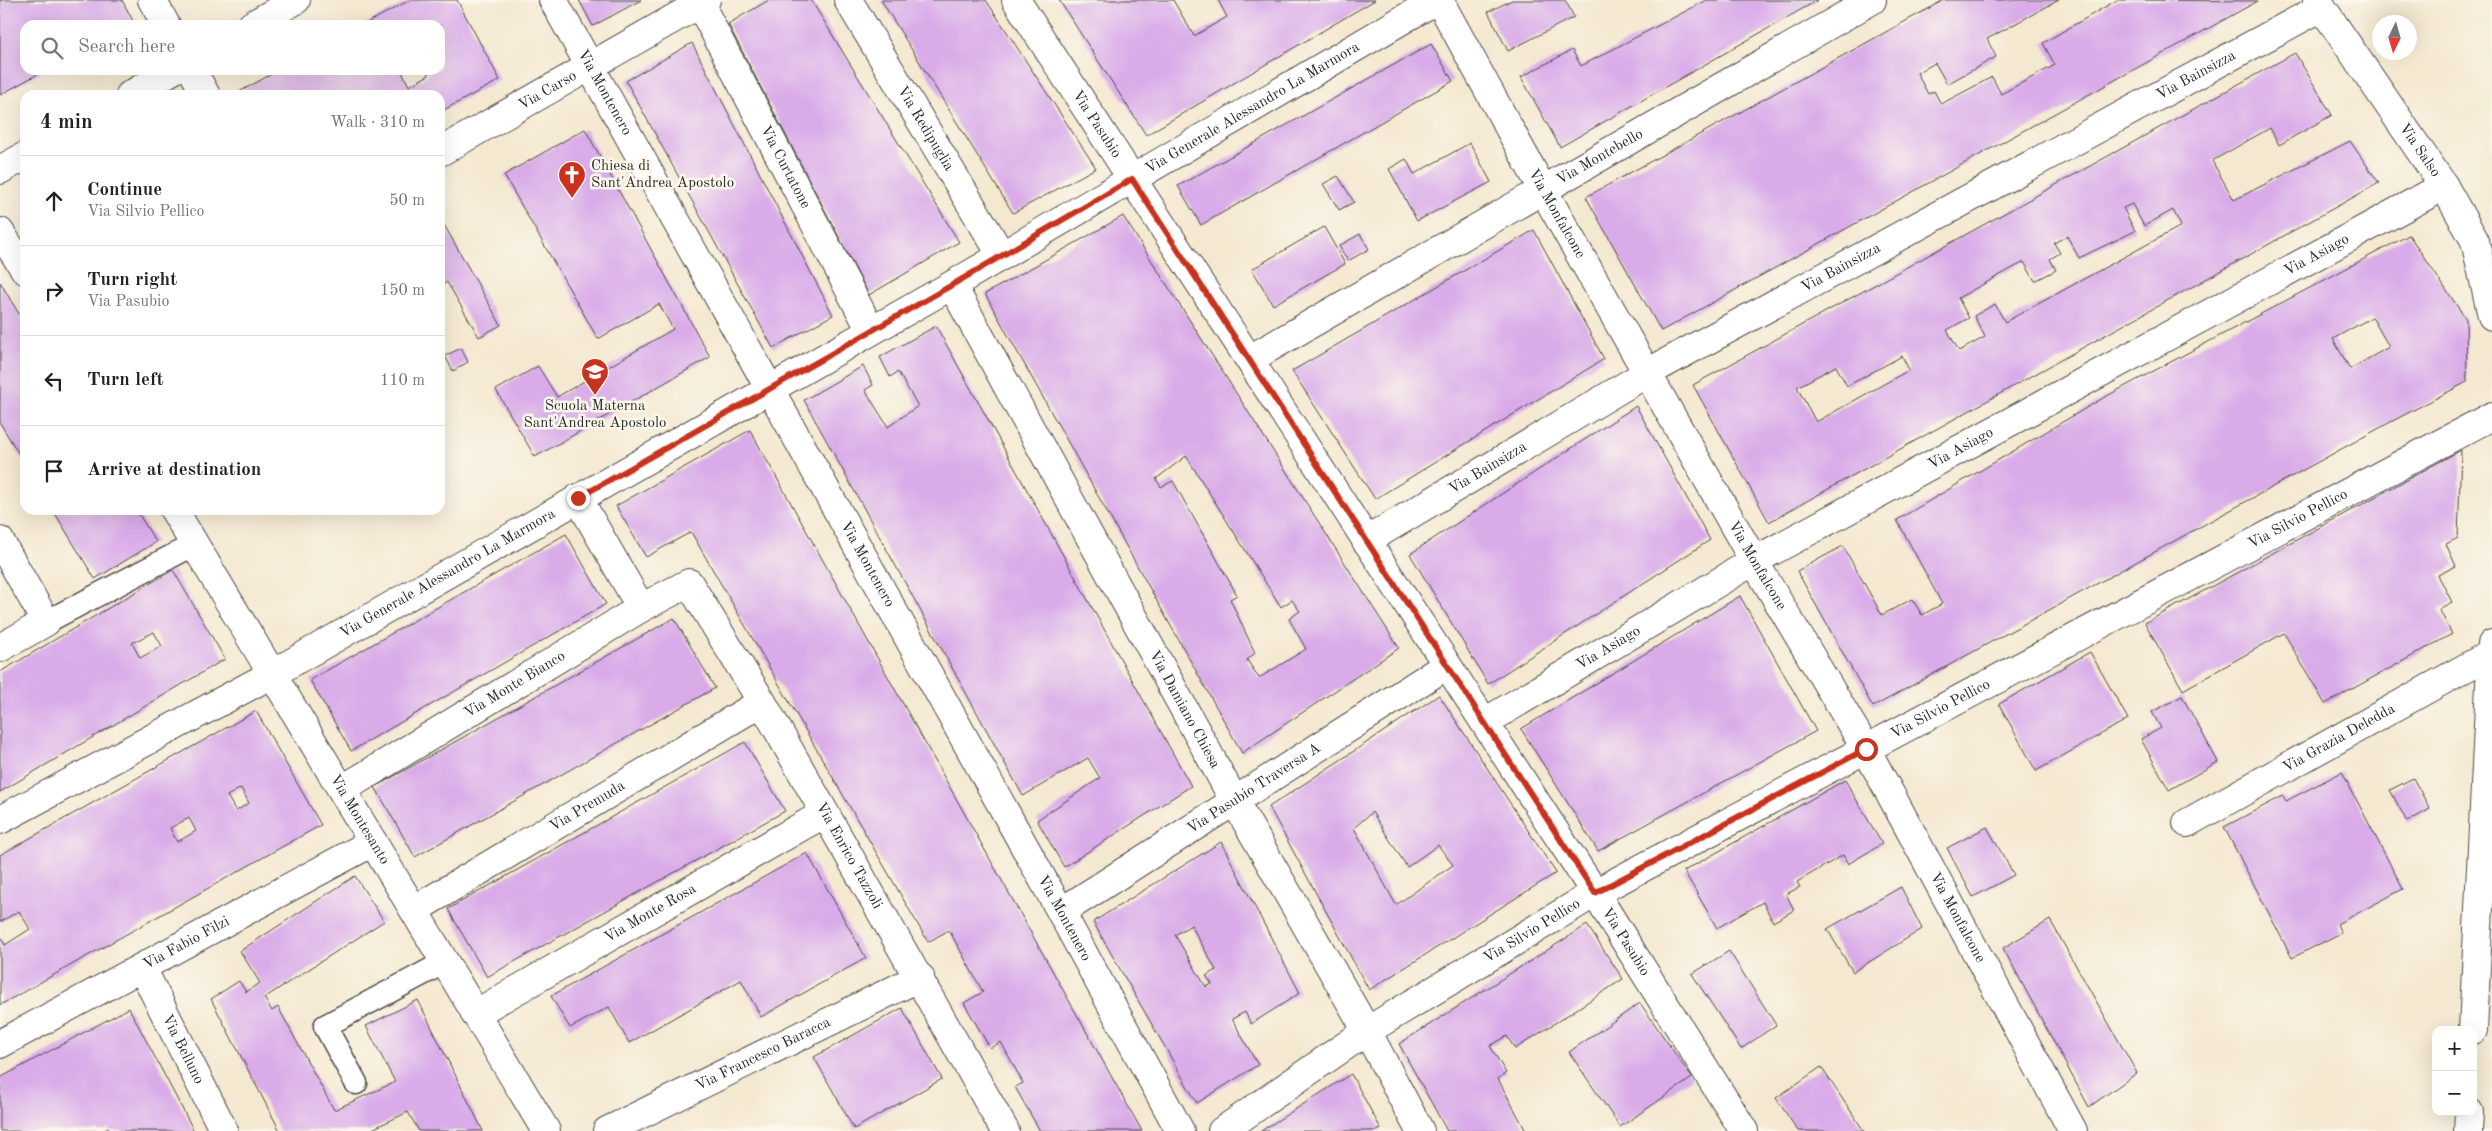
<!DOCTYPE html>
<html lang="en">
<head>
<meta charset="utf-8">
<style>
  body { margin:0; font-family:"Old Standard TT",serif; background:#f6f6f6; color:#222 }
  .controls { position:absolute; right:15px; bottom:15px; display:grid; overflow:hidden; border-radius:10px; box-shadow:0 5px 20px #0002 }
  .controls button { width:45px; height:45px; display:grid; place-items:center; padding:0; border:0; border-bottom:1px solid #e0e0e0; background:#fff; color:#222; font:25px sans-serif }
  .compass { position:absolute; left:2372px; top:15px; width:45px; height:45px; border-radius:50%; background:#fff; box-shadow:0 5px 20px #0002; rotate:185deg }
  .stop { position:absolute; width:15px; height:15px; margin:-11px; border:4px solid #c8321e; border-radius:50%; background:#fff }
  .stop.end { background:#c8321e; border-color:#fff; box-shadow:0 1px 5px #0008 }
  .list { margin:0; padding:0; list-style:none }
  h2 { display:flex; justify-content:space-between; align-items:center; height:65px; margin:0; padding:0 20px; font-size:21px }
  h2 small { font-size:16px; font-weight:400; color:#767676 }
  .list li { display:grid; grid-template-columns:32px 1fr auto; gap:15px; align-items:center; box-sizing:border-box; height:90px; padding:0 20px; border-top:1px solid #e0e0e0 }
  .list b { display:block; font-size:19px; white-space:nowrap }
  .list p { margin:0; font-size:16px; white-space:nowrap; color:#767676 }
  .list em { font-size:16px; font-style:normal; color:#767676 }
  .icon { flex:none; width:28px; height:28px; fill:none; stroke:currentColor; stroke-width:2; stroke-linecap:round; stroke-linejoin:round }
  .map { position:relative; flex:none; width:2492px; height:1131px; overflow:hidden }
  .search { position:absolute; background:#fff; box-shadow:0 5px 20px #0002; left:20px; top:20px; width:425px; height:55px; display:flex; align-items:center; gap:12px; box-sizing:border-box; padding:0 18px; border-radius:15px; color:#767676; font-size:19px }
  .panel { position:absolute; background:#fff; box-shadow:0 5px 20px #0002; left:20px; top:90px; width:425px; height:425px; border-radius:15px }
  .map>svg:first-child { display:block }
  .building { fill:#d9ace9; fill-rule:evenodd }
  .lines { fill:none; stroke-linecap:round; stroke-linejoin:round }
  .lane-casing { stroke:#494744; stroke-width:25 }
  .street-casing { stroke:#494744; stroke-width:30 }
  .secondary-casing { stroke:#494744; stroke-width:30 }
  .lane { stroke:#fff; stroke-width:22 }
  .street { stroke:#fff; stroke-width:28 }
  .secondary { stroke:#fff; stroke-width:28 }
  .route { stroke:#c8321e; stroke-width:6 }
  .labels { text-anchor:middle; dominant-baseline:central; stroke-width:5; stroke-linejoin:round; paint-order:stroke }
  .street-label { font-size:15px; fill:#2b2b2b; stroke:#fbf7ec }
  .poi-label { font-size:15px; fill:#2b2b2b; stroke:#fbf7ec; text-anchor:start }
</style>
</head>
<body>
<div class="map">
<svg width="2492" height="1131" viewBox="0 0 2492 1131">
  <rect width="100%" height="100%" fill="#fbf7ec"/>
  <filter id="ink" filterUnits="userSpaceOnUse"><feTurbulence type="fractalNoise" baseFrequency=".02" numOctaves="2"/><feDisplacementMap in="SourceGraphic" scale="10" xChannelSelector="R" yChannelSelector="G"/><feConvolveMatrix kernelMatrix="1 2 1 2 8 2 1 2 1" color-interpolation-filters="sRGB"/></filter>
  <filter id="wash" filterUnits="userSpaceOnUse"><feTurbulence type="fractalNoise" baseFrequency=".0096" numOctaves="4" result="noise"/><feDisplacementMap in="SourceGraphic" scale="20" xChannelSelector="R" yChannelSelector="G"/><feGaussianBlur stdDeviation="1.12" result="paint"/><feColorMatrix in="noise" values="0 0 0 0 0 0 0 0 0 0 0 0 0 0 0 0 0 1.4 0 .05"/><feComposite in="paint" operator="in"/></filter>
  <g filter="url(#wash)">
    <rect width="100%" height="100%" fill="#f4e8d0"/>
    <g id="blocks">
      <!-- building -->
      <g class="building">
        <path d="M 0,0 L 122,0 L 133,21 L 126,25 L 25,25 L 25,70 L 45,70 L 0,95 Z"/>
        <path d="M 410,0 L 457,0 L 500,80 L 440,112 L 440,95 L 240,95 L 239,92 L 279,70 L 401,70 L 409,86 L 429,75 L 426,70 L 440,70 L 440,25 L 363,25 Z"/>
        <path d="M 579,0 L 641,0 L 593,26 Z"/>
        <path d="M 769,0 L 811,0 L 959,242 L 869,295 L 728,24 Z"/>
        <path d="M 881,0 L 986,0 L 1096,168 L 1013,213 Z"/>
        <path d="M 1059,0 L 1173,0 L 1194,36 L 1227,17 L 1218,0 L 1375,0 L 1146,135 Z"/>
        <path d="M 1512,0 L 1565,0 L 1574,17 L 1508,51 L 1488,12 Z"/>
        <path d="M 1707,0 L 1818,0 L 1560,147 L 1521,77 L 1572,50 L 1581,66 Z"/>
        <path d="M 1944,0 L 2059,0 L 1987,39 L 1996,57 L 1947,84 L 1935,63 L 1917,73 L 1928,94 L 1934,91 L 1941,104 L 1992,77 L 2001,94 L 2055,65 L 2043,43 L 2117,0 L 2258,1 L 1661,331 L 1586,197 Z"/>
        <path d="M 692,43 L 833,315 L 773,348 L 626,81 Z"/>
        <path d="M 1431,44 L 1453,81 L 1201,225 L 1178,186 Z"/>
        <path d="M 2295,53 L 2332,115 L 2279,145 L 2270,128 L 2212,161 L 2234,200 L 2350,141 L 2379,183 L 1769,522 L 1693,385 ZM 2132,204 L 2144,226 L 2173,210 L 2181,226 L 2005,322 L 1995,304 L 1974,316 L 1985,337 L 1959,351 L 1947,330 L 1969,318 L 1958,298 L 2024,262 L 2035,281 L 2056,270 L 2050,259 L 2060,253 L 2054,243 L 2067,236 L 2079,258 L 2135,231 L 2123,208 ZM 1902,356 L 1909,370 L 1816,422 L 1797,387 L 1836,366 L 1847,386 Z"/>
        <path d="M 585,129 L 710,357 L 535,457 L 496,390 L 538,366 L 557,397 L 673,329 L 659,304 L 598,339 L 504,175 Z"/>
        <path d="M 1470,143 L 1491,182 L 1417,221 L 1389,169 L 1406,159 L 1414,174 Z"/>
        <path d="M 1338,176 L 1354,202 L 1339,210 L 1323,184 Z"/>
        <path d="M 1123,216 L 1399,648 L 1242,753 L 985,294 ZM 1186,456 L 1281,607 L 1292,600 L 1300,611 L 1289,619 L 1306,649 L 1259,678 L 1247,660 L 1255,653 L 1230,599 L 1237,595 L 1173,481 L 1161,487 L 1156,479 Z"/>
        <path d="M 443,223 L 501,325 L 479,337 L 447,282 L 440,287 L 440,225 Z"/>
        <path d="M 1324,227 L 1345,264 L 1273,305 L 1252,269 Z"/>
        <path d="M 1534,230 L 1604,359 L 1375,499 L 1292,371 Z"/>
        <path d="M 1360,234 L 1369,249 L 1348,261 L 1339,246 Z"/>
        <path d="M 2409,235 L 2466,319 L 2467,382 L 2385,425 L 1873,707 L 1797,571 L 1843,546 L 1882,615 L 1912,599 L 1922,615 L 1942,604 L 1897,520 L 2103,398 ZM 2372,317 L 2389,347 L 2350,369 L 2333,339 Z"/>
        <path d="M 0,282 L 25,324 L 25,464 L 0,423 Z"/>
        <path d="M 936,326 L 1191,786 L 1064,867 L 1037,820 L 1100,778 L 1088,758 L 1023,796 L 804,400 L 863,366 L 873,385 L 865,390 L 888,427 L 918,406 L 898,372 L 890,377 L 880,357 Z"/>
        <path d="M 461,348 L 468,362 L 453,371 L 445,356 Z"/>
        <path d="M 1636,406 L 1710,540 L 1488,684 L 1410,554 Z"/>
        <path d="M 750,430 L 1119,1090 L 1142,1131 L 1040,1131 L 1015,1087 L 1023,1083 L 1001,1042 L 990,1048 L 964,1003 L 983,992 L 949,930 L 928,942 L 691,532 L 646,557 L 616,506 Z"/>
        <path d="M 2461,450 L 2458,538 L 2446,544 L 2456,566 L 2438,575 L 2452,602 L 2439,609 L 2452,634 L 2325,704 L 2284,633 L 2183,690 L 2145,623 Z"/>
        <path d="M 53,510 L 136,510 L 156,542 L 95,579 Z"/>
        <path d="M 566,534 L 606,604 L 351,751 L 310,680 Z"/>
        <path d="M 173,570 L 225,659 L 0,792 L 0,672 ZM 154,632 L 162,646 L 140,658 L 132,643 Z"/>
        <path d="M 1740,596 L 1816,731 L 1598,851 L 1521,729 Z"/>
        <path d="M 674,618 L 715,688 L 415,857 L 375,787 Z"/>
        <path d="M 2090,652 L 2128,719 L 2036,771 L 1999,704 Z"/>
        <path d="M 1439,695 L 1556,873 L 1369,990 L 1269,807 ZM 1372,812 L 1407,867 L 1438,845 L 1453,865 L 1396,905 L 1354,828 Z"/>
        <path d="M 2182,696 L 2218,762 L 2169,790 L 2141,739 L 2161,728 L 2152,712 Z"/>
        <path d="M 256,711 L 321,825 L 0,1005 L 0,936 L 5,945 L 30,929 L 19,911 L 0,922 L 0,855 ZM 241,788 L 249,803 L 236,811 L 227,796 ZM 189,818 L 196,831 L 177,842 L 170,828 Z"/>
        <path d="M 745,742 L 785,811 L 487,977 L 448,909 Z"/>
        <path d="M 2342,772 L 2403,889 L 2337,924 L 2341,933 L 2292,958 L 2224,827 L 2283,796 L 2286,801 Z"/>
        <path d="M 2413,778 L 2430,809 L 2407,822 L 2390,790 Z"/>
        <path d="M 1845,780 L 1882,844 L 1848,864 L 1843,855 L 1797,882 L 1800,887 L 1786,894 L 1794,910 L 1773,922 L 1763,902 L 1717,928 L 1684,871 Z"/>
        <path d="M 1987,827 L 2014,875 L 1973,897 L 1947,848 Z"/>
        <path d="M 1221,842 L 1300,993 L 1251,1024 L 1245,1012 L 1232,1019 L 1258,1065 L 1197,1103 L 1093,922 ZM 1191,925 L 1216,970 L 1206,976 L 1212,984 L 1206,987 L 1175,935 Z"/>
        <path d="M 807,853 L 866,958 L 761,1017 L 741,980 L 629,1043 L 609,1007 L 570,1028 L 551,996 Z"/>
        <path d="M 355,876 L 384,921 L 264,998 L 272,1011 L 278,1007 L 334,1110 L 395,1082 L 366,1026 L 418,1000 L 483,1131 L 419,1131 L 408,1112 L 368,1131 L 280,1131 L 211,999 L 239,981 L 246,992 L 260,983 L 240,951 Z"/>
        <path d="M 1901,887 L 1922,929 L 1853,972 L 1827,929 Z"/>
        <path d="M 2050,920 L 2137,1073 L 2089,1107 L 2003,948 Z"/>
        <path d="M 1587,925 L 1623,979 L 1515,1049 L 1507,1036 L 1490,1046 L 1506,1073 L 1498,1079 L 1526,1131 L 1447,1131 L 1399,1044 Z"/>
        <path d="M 1729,951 L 1776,1025 L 1741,1049 L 1692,974 Z"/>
        <path d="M 1640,1003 L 1692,1078 L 1620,1127 L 1569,1052 Z"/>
        <path d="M 129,1008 L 194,1131 L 110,1131 L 108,1128 L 103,1131 L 0,1131 L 0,1078 Z"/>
        <path d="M 902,1008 L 942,1079 L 854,1129 L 814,1057 Z"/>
        <path d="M 1821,1067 L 1864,1131 L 1798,1131 L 1776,1098 Z"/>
        <path d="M 1351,1074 L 1381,1129 L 1377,1131 L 1261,1131 Z"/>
      </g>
    </g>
  </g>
  <g filter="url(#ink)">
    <use href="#blocks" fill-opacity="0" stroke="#494744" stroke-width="1"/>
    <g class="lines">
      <defs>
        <g id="lane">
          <path d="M 46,622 L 195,544"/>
          <path d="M 356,1083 L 325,1026 L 445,962"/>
        </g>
        <g id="street">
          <path d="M 152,0 L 166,25"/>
          <path id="s1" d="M 553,0 L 1061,912 L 1180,1131"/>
          <path id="s2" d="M 848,0 L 1002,256"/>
          <path id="s3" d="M 1016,0 L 1595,893 L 1744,1131"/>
          <path id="s4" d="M 1439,0 L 1543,190 L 1754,561 L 1866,749 L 2073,1131"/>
          <path id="s5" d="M 2317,0 L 2444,186 L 2475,241 L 2492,316"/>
          <path id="s6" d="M 700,4 L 871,331"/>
          <path d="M 192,70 L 206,95"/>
          <path id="s7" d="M 440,152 L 706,0"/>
          <path d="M 0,232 L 25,270"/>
          <path id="s8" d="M 952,285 L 1235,802 L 1367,1031 L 1420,1131"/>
          <path id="s9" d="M 1250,359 L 1872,0"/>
          <path d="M 578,498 L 641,608"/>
          <path id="s10" d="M 174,510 L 546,1131"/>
          <path d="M 0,541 L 46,622 L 0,648"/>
          <path id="s11" d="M 1366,541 L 1647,373 L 2322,7"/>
          <path id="s12" d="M 1485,722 L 1754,561 L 2444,186"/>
          <path id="s13" d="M 343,789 L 641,608 L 689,583 L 762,702 L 1005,1131"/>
          <path id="s14" d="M 0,820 L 272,674 L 952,285 L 1436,0"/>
          <path id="s15" d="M 2187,823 L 2492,653"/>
          <path id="s16" d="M 414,910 L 762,702"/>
          <path id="s17" d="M 1061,912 L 1447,665"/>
          <path id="s18" d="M 142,968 L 224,1131"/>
          <path id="s19" d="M 475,1014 L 825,813"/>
          <path d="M 2473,1030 L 2492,644"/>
          <path id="s20" d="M 0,1044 L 373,842"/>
          <path id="s21" d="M 607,1131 L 920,977"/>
          <path id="s22" d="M 1222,1131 L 1367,1031 L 1595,893 L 2492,416"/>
          <path d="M 2468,1131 L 2469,1112"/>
        </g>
        <g id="secondary">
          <path d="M 252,25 L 296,0"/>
          <path d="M 130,95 L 173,70"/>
          <path d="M 0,170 L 25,156"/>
        </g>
      </defs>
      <!-- lane casing -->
      <use href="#lane" class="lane-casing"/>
      <!-- street casing -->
      <use href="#street" class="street-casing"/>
      <!-- secondary casing -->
      <use href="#secondary" class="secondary-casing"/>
      <!-- lane -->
      <use href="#lane" class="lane"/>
      <!-- street -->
      <use href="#street" class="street"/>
      <!-- secondary -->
      <use href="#secondary" class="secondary"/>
    </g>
  </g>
  <g class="lines" filter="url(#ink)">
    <!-- route -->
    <path class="route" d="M 578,498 L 952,285 L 1132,179 L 1595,893 L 1866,749"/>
  </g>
  <!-- icons -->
  <defs>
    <symbol id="church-pin" viewBox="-11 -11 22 30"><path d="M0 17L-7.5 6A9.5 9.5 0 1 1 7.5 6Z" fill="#c8321e" stroke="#fbf7ec"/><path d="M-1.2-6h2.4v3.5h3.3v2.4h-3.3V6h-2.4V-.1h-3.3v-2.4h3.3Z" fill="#fff"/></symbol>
    <symbol id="school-pin" viewBox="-11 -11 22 30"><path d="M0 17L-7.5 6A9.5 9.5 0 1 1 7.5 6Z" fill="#c8321e" stroke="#fbf7ec"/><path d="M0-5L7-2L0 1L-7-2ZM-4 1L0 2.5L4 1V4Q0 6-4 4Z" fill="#fff"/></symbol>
  </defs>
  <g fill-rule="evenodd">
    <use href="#church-pin" x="556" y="159" width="32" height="43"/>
    <use href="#school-pin" x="579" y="356" width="32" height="43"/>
  </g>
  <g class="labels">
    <!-- street labels -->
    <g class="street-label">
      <text stroke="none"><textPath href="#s11" startOffset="952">Via Bainsizza</textPath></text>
      <text stroke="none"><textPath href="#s7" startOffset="124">Via Carso</textPath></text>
      <text stroke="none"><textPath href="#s1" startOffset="106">Via Montenero</textPath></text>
      <text stroke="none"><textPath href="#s14" startOffset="1441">Via Generale Alessandro La Marmora</textPath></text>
      <text stroke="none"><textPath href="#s3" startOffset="148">Via Pasubio</textPath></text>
      <text stroke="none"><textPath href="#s2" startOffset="150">Via Redipuglia</textPath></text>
      <text stroke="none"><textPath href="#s5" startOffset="182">Via Salso</textPath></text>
      <text stroke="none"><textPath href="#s9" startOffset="404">Via Montebello</textPath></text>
      <text stroke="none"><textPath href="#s6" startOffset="184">Via Curtatone</textPath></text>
      <text stroke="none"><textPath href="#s4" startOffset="244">Via Monfalcone</textPath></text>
      <text stroke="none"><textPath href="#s12" startOffset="954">Via Asiago</textPath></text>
      <text stroke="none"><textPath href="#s11" startOffset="548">Via Bainsizza</textPath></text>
      <text stroke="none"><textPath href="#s12" startOffset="549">Via Asiago</textPath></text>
      <text stroke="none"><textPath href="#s11" startOffset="142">Via Bainsizza</textPath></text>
      <text stroke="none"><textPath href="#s22" startOffset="1239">Via Silvio Pellico</textPath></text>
      <text stroke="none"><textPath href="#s1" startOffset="646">Via Montenero</textPath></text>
      <text stroke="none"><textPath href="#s4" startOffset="649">Via Monfalcone</textPath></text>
      <text stroke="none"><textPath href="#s14" startOffset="511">Via Generale Alessandro La Marmora</textPath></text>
      <text stroke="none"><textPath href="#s12" startOffset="144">Via Asiago</textPath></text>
      <text stroke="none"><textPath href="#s13" startOffset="201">Via Monte Bianco</textPath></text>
      <text stroke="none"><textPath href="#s8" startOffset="484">Via Damiano Chiesa</textPath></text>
      <text stroke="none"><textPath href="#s22" startOffset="834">Via Silvio Pellico</textPath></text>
      <text stroke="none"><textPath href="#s15" startOffset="174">Via Grazia Deledda</textPath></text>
      <text stroke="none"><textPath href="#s17" startOffset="229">Via Pasubio Traversa A</textPath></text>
      <text stroke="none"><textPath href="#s16" startOffset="202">Via Premuda</textPath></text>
      <text stroke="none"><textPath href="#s10" startOffset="361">Via Montesanto</textPath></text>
      <text stroke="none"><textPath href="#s13" startOffset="719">Via Enrico Tazzoli</textPath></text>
      <text stroke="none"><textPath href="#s19" startOffset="202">Via Monte Rosa</textPath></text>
      <text stroke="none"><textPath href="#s4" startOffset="1054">Via Monfalcone</textPath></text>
      <text stroke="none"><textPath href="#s1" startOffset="1051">Via Montenero</textPath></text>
      <text stroke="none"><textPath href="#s22" startOffset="369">Via Silvio Pellico</textPath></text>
      <text stroke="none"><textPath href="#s3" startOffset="1122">Via Pasubio</textPath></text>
      <text stroke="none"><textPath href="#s20" startOffset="212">Via Fabio Filzi</textPath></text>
      <text stroke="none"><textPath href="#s18" startOffset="91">Via Belluno</textPath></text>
      <text stroke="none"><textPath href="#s21" startOffset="174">Via Francesco Baracca</textPath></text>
    </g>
    <!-- poi labels -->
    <g class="poi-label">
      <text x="591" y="166">Chiesa di<tspan x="591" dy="17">Sant'Andrea Apostolo</tspan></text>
      <text x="595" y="406" text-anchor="middle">Scuola Materna<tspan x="595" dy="17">Sant'Andrea Apostolo</tspan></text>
    </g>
  </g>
</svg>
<div class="controls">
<button>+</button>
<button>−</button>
</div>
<svg class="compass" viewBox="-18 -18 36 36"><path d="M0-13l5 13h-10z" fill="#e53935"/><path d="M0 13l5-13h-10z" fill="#767676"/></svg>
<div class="stop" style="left:1866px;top:749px"></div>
<div class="stop end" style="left:578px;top:498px"></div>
<div class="search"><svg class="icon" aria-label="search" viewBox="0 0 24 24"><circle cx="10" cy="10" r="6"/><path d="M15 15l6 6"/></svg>Search here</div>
<section class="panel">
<h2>4 min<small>Walk · 310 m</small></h2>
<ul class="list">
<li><svg class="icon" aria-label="ahead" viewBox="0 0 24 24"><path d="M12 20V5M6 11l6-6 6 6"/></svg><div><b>Continue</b><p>Via Silvio Pellico</p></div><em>50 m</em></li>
<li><svg class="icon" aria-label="right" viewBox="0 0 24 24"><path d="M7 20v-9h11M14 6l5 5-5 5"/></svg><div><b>Turn right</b><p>Via Pasubio</p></div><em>150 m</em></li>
<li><svg class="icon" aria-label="left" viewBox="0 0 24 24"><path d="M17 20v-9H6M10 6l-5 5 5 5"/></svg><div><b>Turn left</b></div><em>110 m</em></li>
<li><svg class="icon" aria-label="arrive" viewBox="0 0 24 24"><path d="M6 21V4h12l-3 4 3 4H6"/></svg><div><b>Arrive at destination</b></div></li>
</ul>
</section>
</div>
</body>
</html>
